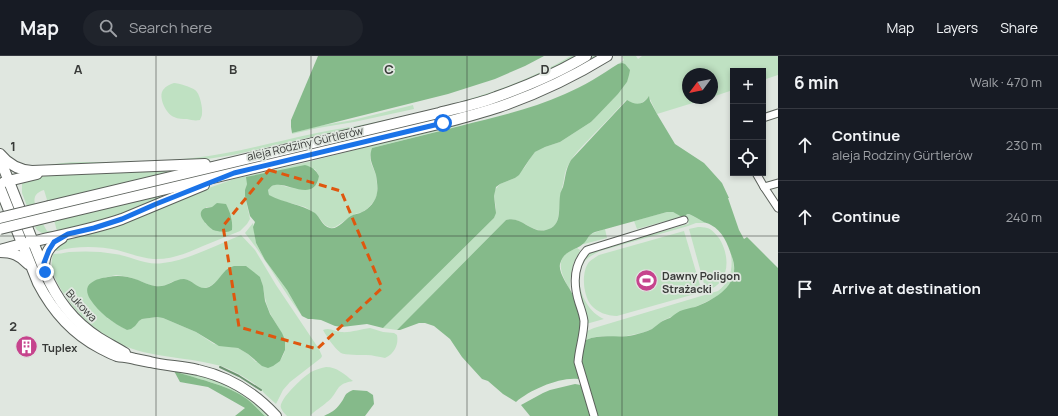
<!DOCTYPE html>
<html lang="en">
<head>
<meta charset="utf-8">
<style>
  body { margin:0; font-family:Manrope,sans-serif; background:#20242c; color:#f1f3f6 }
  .controls { position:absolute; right:12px; top:12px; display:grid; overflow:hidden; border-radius:0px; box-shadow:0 2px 6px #0003 }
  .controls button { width:36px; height:36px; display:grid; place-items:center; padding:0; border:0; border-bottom:1px solid #363941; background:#171b24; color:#f1f3f6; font:20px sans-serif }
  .compass { position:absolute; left:682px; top:12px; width:36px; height:36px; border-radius:50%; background:#171b24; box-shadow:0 2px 6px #0003; rotate:238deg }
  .stop { position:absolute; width:12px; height:12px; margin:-9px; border:3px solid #1a73e8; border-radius:50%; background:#fff }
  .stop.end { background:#1a73e8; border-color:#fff; box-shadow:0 1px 4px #0008 }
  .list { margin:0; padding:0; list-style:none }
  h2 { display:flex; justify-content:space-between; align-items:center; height:52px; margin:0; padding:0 16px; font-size:17px }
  h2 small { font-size:13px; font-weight:400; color:#9ea1a6 }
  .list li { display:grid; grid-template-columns:26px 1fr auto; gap:12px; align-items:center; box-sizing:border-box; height:72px; padding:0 16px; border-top:1px solid #363941 }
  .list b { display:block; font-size:15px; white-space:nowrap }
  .list p { margin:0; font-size:13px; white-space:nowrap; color:#9ea1a6 }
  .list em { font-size:13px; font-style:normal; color:#9ea1a6 }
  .icon { flex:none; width:22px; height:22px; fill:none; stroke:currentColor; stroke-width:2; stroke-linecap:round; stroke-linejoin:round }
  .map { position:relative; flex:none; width:778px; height:360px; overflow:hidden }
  header { display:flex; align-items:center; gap:24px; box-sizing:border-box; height:56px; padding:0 20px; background:#171b24; border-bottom:1px solid #363941 }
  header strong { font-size:19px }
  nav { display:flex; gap:22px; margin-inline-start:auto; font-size:14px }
  .search { width:280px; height:36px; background:#20242c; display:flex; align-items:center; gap:10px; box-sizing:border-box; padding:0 14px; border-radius:22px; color:#9ea1a6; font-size:15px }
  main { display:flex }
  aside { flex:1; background:#171b24 }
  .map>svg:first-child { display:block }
  .green { fill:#bfe1c2; fill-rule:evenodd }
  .forest { fill:#85ba8a }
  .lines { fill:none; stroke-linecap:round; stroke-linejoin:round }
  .stream { stroke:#6c9370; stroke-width:2 }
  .street-casing { stroke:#5b615b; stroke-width:9 }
  .secondary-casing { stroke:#5b615b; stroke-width:12 }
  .street { stroke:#fff; stroke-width:7 }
  .secondary { stroke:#fff; stroke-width:10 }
  .secondary-bridge-casing { stroke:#5b615b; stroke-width:12; stroke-linecap:butt }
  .secondary-bridge { stroke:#fff; stroke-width:10 }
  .route { stroke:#1a73e8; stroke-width:5 }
  .marked { fill:none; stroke:#df570e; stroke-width:3; stroke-dasharray:8 5; stroke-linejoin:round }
  .grid { fill:none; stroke:#383a38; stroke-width:1; stroke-opacity:0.55 }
  .labels { text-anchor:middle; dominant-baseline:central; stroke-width:3.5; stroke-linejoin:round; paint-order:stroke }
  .street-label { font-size:11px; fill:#383a38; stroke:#e0e7e0 }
  .poi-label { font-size:11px; font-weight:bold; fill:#383a38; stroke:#e0e7e0; text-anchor:start }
  .grid-label { font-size:13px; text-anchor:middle; font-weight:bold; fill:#383a38; stroke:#e0e7e0; stroke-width:3.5; stroke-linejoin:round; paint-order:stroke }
</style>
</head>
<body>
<header>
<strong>Map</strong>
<div class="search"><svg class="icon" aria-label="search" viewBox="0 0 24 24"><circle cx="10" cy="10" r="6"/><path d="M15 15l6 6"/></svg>Search here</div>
<nav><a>Map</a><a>Layers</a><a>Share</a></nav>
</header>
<main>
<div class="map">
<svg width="778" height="360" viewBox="0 0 778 360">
  <rect width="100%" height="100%" fill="#e0e7e0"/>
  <!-- green -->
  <g class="green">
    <path d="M 571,0 L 577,0 L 561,9 L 498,37 L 370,70 L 324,78 L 233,99 L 194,105 L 45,110 C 63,105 86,106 105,106 C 134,106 164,105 193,102 C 235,98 276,85 317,77 C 335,73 353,71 371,67 C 440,53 510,36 571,0 Z"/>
    <path d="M 593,0 L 600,0 L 532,35 L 466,58 L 40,159 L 40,157 L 437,62 L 580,8 Z"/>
    <path d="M 622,0 L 636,0 L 638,3 L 642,0 L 778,0 L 778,19 L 763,24 L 763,15 L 733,15 L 733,34 L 712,41 L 712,18 L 688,18 L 688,42 L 709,42 L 657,58 L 649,41 C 645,45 639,50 633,48 C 631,47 629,45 626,44 C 615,56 604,68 592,80 C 583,90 571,100 566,114 C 564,119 564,126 562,132 C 562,135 560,137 560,141 C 558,152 562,168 549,173 C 533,180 521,159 506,164 L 397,274 L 383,272 L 494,162 L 496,152 L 494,140 L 495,134 L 500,128 L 515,122 L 525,111 L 529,104 L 535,96 L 545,91 L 560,86 L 591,66 L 618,38 L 627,26 L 622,7 L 618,8 L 624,4 Z"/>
    <path d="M 174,27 C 179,27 191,31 195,34 C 200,37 203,53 202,58 C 202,60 201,61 200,64 C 195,65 191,64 187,63 C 183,63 178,63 174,61 C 166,58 158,41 163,34 C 166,30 170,28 174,27 Z"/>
    <path d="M 413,49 L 414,53 L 354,66 L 318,72 L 292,78 L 292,77 L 318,70 L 353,64 Z"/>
    <path d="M 460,67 L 461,69 L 372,92 L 370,101 L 371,107 L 376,119 L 377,128 L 377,138 L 375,144 L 367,153 L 362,156 L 355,158 L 335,171 L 331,172 L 325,169 L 316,158 L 305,151 L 279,144 L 269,140 L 268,134 C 278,122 284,134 295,131 C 303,128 311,124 319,120 L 315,113 L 247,128 C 243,141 248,151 250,163 L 247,168 L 240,175 C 228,180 215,185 203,190 C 187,197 171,204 153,203 C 141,202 129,197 117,194 C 99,190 74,190 57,195 L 52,193 L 60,185 L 234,123 L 308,106 ZM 206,151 L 212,151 L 231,160 L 232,168 L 225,176 L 213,173 L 205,167 Z"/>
    <path d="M 187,112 L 48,147 L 44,134 C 37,136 33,140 35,148 L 27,150 L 22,137 L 22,124 L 63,117 Z"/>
    <path d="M 195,130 L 124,159 L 45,179 L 37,174 L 35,171 L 43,168 L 47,175 L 57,175 L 54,164 Z"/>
    <path d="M 667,156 L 673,156 L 684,161 L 687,158 L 689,158 L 706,167 L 696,167 L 688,170 L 600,195 C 594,198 588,201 584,206 C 572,225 585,255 604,263 L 586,268 C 581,247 573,227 583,206 C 585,201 589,197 593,195 L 688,168 L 689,167 L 684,162 L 662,166 L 637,173 L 634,165 Z"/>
    <path d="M 253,167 L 255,181 L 256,187 L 265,204 L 287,234 L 302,260 C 282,233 266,203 245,177 Z"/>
    <path d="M 698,171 C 701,171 704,171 707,172 C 712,173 716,179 719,182 C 731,201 730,228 706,235 L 689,173 Z"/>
    <path d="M 605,173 L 607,182 L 584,188 L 582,188 L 591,178 Z"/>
    <path d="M 684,175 L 702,236 L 617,260 C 607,260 597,256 591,249 C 583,239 581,216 589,206 C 592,203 596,201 599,199 Z"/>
    <path d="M 241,179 L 255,194 L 276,229 L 319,293 L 322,300 L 321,302 L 290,326 L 283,334 L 276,348 C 272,344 268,341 264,337 C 261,334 264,336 261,333 C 251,324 233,314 221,310 C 196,303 169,302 143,296 C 110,288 80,264 62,235 C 55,223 49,212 53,198 C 59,198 63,197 69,196 C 83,195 100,195 115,198 C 131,200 146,210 163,207 C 189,204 216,189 241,179 ZM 116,219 C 123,220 130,221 137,224 C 145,227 152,231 161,230 C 166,230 170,226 175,225 C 178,224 185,224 188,224 C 192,225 194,229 198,231 C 206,235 214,228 220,222 L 260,221 C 264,232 264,242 268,252 C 273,267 285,275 285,293 C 285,297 282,301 280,305 L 256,306 L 248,298 L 238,292 L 214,288 L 196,276 L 163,262 L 157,261 L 142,263 L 127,274 L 107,262 L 103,222 Z"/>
    <path d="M 577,192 L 580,194 C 579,199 576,201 574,206 C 572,211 569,229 570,234 C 561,218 552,200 577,192 Z"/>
    <path d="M 730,194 C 734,207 737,218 729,230 C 719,244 681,256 664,264 C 660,266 656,271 652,273 C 646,276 638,278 631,279 C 627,280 621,281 616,281 C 605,280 597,279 586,284 L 587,275 L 594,272 L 718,235 C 731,225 734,210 730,194 Z"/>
    <path d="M 370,272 L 383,276 L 394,277 L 397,279 C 399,289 394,298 385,302 C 379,301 373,299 366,299 C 361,299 345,299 341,297 C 334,292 327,281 323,274 C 330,271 335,276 341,276 C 350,277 361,273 370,272 Z"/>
    <path d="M 326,311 C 337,311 344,318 353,325 C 348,326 343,327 339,331 C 335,336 333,342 327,346 C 322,351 315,354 310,360 L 287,360 C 285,358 282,355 281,352 C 278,344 303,321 311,316 C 315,314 320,312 326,311 Z"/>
    <path d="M 174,315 C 213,318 242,333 270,360 L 265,360 C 258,354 252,346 244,341 C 227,329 194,322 174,315 Z"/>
  </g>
  <!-- forest -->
  <g class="forest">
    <path d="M 318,0 L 544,0 L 525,10 L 495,23 L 448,38 L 292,77 L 291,71 L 291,64 Z"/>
    <path d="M 622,7 L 625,8 L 630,14 L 629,19 L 627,26 L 618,38 L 595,62 L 591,66 L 560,86 L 545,91 L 535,96 L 529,104 L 519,119 L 515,122 L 500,128 L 496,131 L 494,140 L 496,157 L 494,162 L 383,272 L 367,268 L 342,271 L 335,270 L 321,264 L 312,263 L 308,263 L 302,260 L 287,234 L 265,204 L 256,187 L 253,171 L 255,166 L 250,160 L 245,140 L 245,134 L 247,128 L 246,121 L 305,109 C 312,111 316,114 319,120 C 314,147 289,126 275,129 C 272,129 270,132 268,134 L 269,139 C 284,147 301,148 315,157 C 320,161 322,170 330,172 C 338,174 344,164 351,160 C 354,158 359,158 362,156 C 369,153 376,145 377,137 C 378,132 377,125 376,119 C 373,109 368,103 372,92 C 401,85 431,77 460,70 C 496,61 532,53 565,38 C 584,30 601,19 618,8 Z"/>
    <path d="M 649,40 L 650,45 L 657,58 L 675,88 L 704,107 L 722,127 L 729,142 L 728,142 L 739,174 L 744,183 L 747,181 L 778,212 L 778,360 L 597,360 L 582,306 L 583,296 L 586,284 C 602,277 618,283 634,279 C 640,277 646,276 652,273 C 655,271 658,268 661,266 C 664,264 667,263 670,262 C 673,260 676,257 680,255 C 685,253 690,252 695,251 C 716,243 742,228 732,201 C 728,189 723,175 711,169 C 708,167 705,167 702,165 C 698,163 694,160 689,158 L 687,158 L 684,162 L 673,156 L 667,156 L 595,176 C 588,179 589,181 585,186 C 577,195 564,193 560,208 C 558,217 569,231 573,239 C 576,245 578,253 580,260 C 582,272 579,285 577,296 C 576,301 574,307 576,312 C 576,315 578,318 579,320 L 578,323 C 559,321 530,334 516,346 L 503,338 L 488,325 L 482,323 L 462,301 L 450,283 L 434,270 L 425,267 L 419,267 L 400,274 L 397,274 L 506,164 C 521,159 531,178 546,174 C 563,170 558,152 560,140 C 560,136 562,134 563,131 C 566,120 565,115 571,104 L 627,44 C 635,49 643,50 649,40 Z"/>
    <path d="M 217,147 L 226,148 C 230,156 233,164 232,174 C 230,175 228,176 226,176 C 224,176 215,175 213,174 C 209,171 199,162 201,156 C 203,151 208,152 212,151 C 214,150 215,148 217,147 Z"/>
    <path d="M 234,210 L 246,210 L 260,221 L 263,230 L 265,245 L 270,258 L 282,277 L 285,284 L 285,294 L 280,305 L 273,310 L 268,312 L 262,310 L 248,298 L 238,292 L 219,290 L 196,276 L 163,262 L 157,261 L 142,263 L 139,265 L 135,270 L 131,273 L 127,274 C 113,267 99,257 90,243 C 87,238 85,231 91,227 C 96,223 102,222 108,221 C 118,219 127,220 138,224 C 143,226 149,229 155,230 C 167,232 173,223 184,223 C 193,224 197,233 206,232 C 215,230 220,220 226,214 C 229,212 231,211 234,210 Z"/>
    <path d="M 174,315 C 194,322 227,329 244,341 C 252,346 258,354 265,360 L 235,360 L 245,352 L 208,331 L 180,326 Z"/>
    <path d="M 575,328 L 581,329 L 591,360 L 530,360 L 521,349 L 543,337 L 550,334 Z"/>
    <path d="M 353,334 L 367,335 L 373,339 L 374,348 L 365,360 L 324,360 C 330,357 336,354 340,348 C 346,341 343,338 353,334 Z"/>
  </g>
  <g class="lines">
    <!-- stream -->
    <path class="stream" d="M 220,311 L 239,320 L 261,334"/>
    <defs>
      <g id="street">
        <path d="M 763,62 L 778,57"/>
        <path d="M 756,117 L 764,131 L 778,152"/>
        <path d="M 764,131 L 778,127"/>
        <path d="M 594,360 L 578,306 C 579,292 584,279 584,265 C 583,258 581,253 579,247 C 573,228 573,209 587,194 L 684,164"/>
      </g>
      <g id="secondary">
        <path d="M 0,98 C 8,108 19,114 32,115 L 205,108"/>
        <path d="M 0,103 L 45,216 C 57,244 73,265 99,282 C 107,287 117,292 125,297"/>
        <path d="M 4,126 L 37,118"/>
        <path d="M 0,132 L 38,227 C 52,254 73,278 100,292 C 106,295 111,298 117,300 C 123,301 129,301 135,303 C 140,304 145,305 150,306 C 166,310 182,310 198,314 C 229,321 255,337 276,360"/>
        <path d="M 49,150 L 439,57 C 458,52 478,48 496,41 C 527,30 558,17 586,0"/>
        <path d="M 53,160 L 443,67 C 462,62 481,57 499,51 C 537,38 573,21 607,0"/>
        <path d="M 0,194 C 40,182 82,177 122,163 L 204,129"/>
        <path d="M 0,196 C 12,196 20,199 28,208"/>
        <path d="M 44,212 C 44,197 50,189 62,182"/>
      </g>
    </defs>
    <!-- street casing -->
    <use href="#street" class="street-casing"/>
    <!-- secondary casing -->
    <use href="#secondary" class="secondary-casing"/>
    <!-- street -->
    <use href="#street" class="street"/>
    <!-- secondary -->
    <use href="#secondary" class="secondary"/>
    <defs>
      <g id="secondary-bridge">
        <path d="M 0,162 L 49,150"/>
        <path d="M 0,173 L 53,160"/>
      </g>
    </defs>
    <!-- secondary-bridge casing -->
    <use href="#secondary-bridge" class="secondary-bridge-casing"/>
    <!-- secondary-bridge -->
    <use href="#secondary-bridge" class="secondary-bridge"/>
  </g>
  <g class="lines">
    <!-- route -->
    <path class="route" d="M 45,216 L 44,207 L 49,194 L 54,186 L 68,178 L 94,172 L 122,163 L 156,148 L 234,117 L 443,67"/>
  </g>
  <!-- marked area -->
  <path class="marked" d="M 269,114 L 341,135 L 382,232 L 317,293 L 239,271 L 223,170 Z"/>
  <!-- grid -->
  <path class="grid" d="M 156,0 L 156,360M 311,0 L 311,360M 467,0 L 467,360M 622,0 L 622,360M 0,180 L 778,180"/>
  <!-- icons -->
  <defs>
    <symbol id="stadium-disc" viewBox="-11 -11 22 22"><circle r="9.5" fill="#c6448d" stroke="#e0e7e0"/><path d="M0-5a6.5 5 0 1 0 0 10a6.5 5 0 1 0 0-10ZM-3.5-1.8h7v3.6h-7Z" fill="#fff"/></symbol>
    <symbol id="building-disc" viewBox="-11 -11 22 22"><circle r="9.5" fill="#c6448d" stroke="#e0e7e0"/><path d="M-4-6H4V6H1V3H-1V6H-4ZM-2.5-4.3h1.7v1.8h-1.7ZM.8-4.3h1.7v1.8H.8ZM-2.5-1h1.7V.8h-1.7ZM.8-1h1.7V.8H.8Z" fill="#fff"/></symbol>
  </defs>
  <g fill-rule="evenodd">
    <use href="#stadium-disc" x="634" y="212" width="25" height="25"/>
    <use href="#building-disc" x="14" y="278" width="25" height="25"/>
  </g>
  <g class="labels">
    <!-- street labels -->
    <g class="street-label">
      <text transform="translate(305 87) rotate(-13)">aleja Rodziny Gürtlerów</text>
      <text transform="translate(82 249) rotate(47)">Bukowa</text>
    </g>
    <!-- poi labels -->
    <g class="poi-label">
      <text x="662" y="219">Dawny Poligon<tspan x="662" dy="13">Strażacki</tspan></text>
      <text x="42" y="291">Tuplex</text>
    </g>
  </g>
  <g class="grid-label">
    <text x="78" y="18">A</text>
    <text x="233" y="18">B</text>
    <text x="389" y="18">C</text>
    <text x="545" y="18">D</text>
    <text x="13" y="95">1</text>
    <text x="13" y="275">2</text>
  </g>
</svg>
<div class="controls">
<button>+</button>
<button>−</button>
<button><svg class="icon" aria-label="locate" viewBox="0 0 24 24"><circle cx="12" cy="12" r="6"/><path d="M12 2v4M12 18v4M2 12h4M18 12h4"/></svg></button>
</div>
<svg class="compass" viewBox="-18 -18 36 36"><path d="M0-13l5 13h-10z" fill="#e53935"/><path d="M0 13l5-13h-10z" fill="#9ea1a6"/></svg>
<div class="stop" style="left:443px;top:67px"></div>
<div class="stop end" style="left:45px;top:216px"></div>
</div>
<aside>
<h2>6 min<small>Walk · 470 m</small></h2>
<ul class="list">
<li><svg class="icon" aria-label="ahead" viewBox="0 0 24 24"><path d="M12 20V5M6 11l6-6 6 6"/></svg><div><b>Continue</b><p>aleja Rodziny Gürtlerów</p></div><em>230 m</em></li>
<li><svg class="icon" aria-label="ahead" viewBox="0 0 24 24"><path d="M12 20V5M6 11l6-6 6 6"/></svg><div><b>Continue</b></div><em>240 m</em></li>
<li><svg class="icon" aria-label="arrive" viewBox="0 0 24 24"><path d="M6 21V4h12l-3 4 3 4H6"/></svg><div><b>Arrive at destination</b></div></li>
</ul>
</aside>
</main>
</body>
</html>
